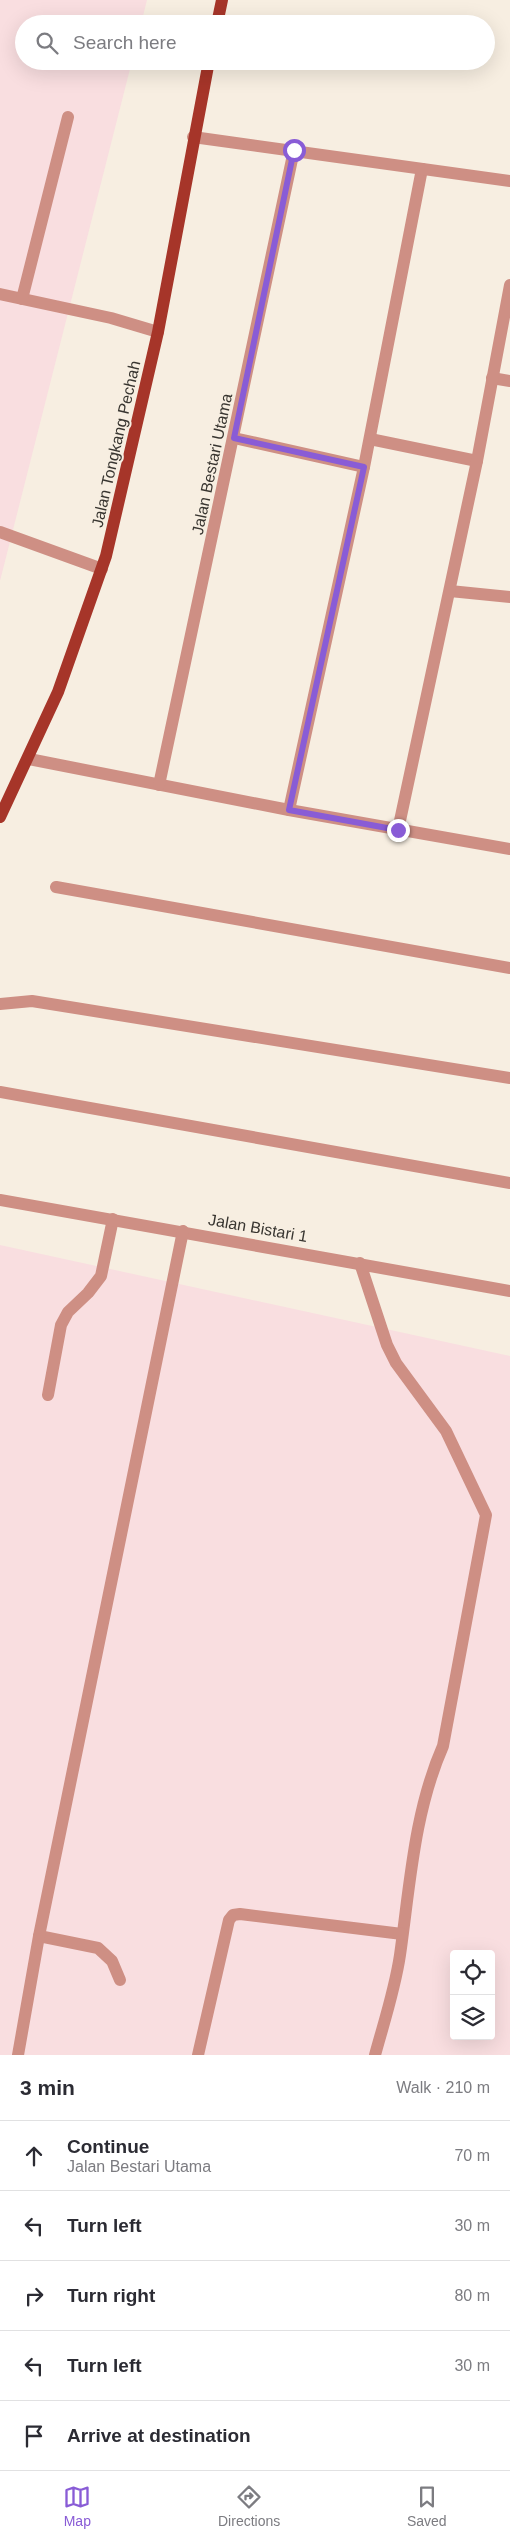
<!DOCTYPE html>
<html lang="en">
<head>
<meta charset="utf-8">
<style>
  body { margin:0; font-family:Arial,sans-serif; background:#f2f2f3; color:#2b2b33 }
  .controls { position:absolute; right:15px; bottom:15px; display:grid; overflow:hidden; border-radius:5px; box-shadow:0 5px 20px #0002 }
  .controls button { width:45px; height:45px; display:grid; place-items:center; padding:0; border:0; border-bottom:1px solid #e1e1e2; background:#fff; color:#2b2b33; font:25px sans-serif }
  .stop { position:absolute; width:15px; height:15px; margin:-11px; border:4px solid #895cd6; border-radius:50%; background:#fff }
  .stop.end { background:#895cd6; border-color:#fff; box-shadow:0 1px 5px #0008 }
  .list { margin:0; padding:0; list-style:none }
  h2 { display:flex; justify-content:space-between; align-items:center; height:65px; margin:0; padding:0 20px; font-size:21px }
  h2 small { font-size:16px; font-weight:400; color:#7c7c81 }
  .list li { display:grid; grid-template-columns:32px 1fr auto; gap:15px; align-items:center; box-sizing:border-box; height:70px; padding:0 20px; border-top:1px solid #e1e1e2 }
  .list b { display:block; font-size:19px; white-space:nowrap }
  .list p { margin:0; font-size:16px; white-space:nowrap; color:#7c7c81 }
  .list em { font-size:16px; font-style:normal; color:#7c7c81 }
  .icon { flex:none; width:28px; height:28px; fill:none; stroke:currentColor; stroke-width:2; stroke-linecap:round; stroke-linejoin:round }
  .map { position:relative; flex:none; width:510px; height:2055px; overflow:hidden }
  .search { position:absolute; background:#fff; box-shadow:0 5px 20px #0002; left:15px; right:15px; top:15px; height:55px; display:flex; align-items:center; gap:12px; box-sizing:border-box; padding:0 18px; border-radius:28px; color:#7c7c81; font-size:19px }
  .sheet { height:415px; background:#fff }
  nav { display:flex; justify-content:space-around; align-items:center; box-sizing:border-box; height:70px; border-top:1px solid #e1e1e2; background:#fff; font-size:14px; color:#7c7c81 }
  nav a { display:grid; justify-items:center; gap:2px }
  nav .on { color:#895cd6 }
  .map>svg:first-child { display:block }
  .industrial { fill:#f9dee0; fill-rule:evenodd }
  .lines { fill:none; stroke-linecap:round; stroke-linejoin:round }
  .service { stroke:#ce8f84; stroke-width:12 }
  .minor { stroke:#ce8f84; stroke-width:12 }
  .primary { stroke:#a63529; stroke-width:12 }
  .route { stroke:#895cd6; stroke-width:6 }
  .labels { text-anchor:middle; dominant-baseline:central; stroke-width:4; stroke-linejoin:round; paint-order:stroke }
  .street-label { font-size:16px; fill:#383530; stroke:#f7eee1 }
</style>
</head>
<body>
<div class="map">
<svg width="510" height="2055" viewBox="0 0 510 2055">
  <rect width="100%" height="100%" fill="#f7eee1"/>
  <!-- industrial -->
  <g class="industrial">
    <path d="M 0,0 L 147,0 L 141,24 L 24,24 L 24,61 L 132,61 L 0,581 Z"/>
    <path d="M 0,1245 L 510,1356 L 510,2055 L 0,2055 ZM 454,1954 L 491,1954 L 491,2036 L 454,2036 Z"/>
  </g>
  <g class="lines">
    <!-- service -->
    <g class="service">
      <path d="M 83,23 L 87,24"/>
      <path d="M 0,294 L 111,318 L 158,332"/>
      <path d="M 22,299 L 68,117"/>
      <path d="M 234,438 L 364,467"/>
      <path d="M 370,439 L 477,461"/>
      <path d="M 0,532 L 102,569"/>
      <path d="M 289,810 L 364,467 L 422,169"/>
      <path d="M 56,887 L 510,968"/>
      <path d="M 0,1092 L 510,1183"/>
      <path d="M 360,1263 L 387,1345 L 396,1363 L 446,1431 L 486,1515 L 443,1746 C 414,1812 410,1885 400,1955 C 395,1989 384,2022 375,2055"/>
      <path d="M 48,1395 L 61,1325 L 68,1312 L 88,1293 L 101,1276 L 113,1219"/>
      <path d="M 39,1936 L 98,1948 L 112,1961 L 120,1980"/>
      <path d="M 198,2055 L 229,1920 L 233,1915 L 240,1914 L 402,1934"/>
    </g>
    <!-- minor -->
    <g class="minor">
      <path d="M 193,137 L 510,181"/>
      <path d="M 492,378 L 510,381"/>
      <path d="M 450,591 L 510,597"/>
      <path d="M 29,759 L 289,810 L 510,849"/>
      <path d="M 159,785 L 294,150"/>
      <path d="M 398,830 L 477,461 L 510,285"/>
      <path d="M 0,1004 L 32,1001 L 510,1078"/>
      <path d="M 0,1200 L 510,1291"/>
      <path d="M 18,2055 L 39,1936 L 183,1231"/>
    </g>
    <!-- primary -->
    <g class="primary">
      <path d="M 217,24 L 222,0"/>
      <path d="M 0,817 L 58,692 L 106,556 L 158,332 L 209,61"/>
    </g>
  </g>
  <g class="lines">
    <!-- route -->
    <path class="route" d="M 294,150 L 234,438 L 364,467 L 289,810 L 398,830"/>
  </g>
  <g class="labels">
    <!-- street labels -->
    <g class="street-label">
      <text transform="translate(116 444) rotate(-77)">Jalan Tongkang Pechah</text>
      <text transform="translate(212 464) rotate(-78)">Jalan Bestari Utama</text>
      <text transform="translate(258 1228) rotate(10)">Jalan Bistari 1</text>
    </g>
  </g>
</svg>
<div class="controls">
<button><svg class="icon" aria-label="locate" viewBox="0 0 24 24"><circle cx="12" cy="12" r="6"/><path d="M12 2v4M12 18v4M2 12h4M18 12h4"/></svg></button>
<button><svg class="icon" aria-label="layers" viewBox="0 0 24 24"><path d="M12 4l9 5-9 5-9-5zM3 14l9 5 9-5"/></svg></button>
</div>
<div class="stop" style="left:294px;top:150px"></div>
<div class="stop end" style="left:398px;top:830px"></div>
<div class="search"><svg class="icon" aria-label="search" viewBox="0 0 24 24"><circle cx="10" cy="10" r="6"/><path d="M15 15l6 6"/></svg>Search here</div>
</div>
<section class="sheet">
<h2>3 min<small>Walk · 210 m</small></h2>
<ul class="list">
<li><svg class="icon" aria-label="ahead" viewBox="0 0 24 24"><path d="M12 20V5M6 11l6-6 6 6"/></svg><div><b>Continue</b><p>Jalan Bestari Utama</p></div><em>70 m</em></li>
<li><svg class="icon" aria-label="left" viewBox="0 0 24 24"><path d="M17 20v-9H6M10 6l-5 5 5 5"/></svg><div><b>Turn left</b></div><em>30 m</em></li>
<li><svg class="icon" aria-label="right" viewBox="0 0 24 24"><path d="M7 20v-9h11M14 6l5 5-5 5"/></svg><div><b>Turn right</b></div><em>80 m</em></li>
<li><svg class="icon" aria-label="left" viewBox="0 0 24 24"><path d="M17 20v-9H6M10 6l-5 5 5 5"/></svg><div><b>Turn left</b></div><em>30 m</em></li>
<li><svg class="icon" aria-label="arrive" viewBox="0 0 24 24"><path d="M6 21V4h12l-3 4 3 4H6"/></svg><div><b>Arrive at destination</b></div></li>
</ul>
</section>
<nav>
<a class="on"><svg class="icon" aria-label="map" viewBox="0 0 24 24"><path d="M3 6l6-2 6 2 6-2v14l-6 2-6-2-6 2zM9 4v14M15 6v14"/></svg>Map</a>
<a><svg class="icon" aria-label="directions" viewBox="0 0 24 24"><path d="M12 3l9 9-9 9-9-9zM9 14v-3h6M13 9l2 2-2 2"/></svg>Directions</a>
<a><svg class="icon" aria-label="saved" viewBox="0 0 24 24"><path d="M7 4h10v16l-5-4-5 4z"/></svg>Saved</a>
</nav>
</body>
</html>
